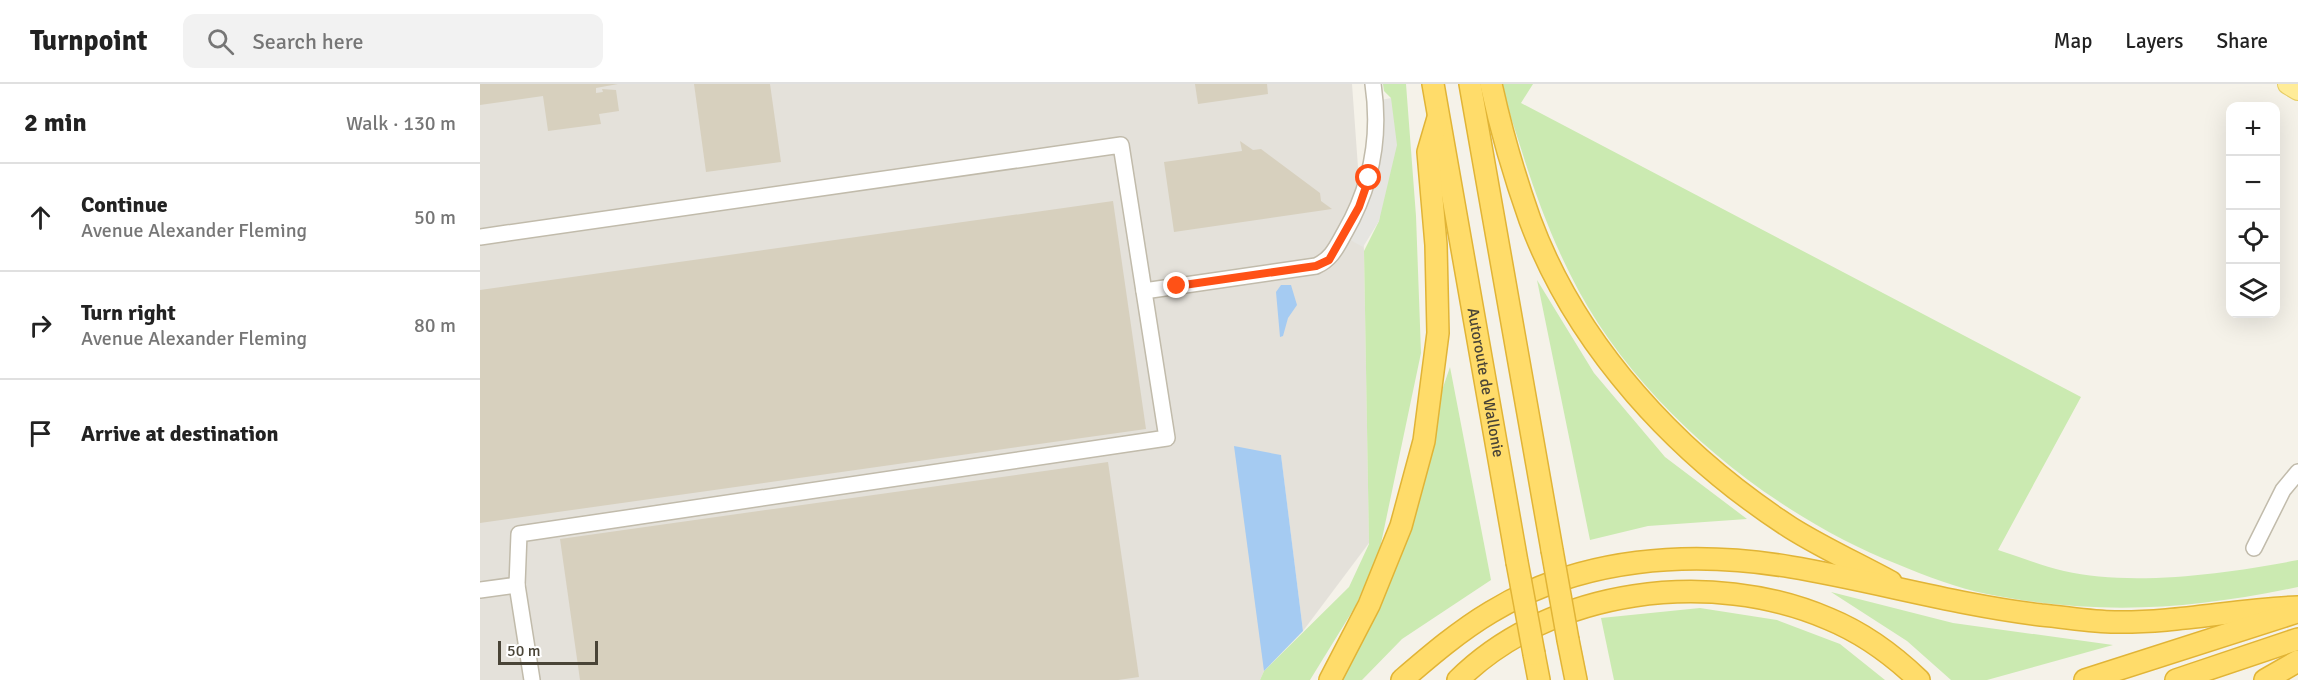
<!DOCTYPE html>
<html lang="en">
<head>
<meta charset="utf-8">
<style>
  body { margin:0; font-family:Signika,sans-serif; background:#f2f2f2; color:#222 }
  .controls { position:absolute; right:18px; top:18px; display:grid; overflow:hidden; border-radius:12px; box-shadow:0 6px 24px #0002 }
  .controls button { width:54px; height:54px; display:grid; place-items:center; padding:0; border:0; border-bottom:2px solid #e0e0e0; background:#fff; color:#222; font:30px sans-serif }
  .scale { position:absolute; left:18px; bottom:15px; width:100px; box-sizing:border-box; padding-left:6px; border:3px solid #494437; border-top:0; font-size:16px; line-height:21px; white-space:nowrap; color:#494437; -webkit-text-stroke:4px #fff; paint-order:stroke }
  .stop { position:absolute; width:18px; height:18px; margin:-14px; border:4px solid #ff5116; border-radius:50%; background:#fff }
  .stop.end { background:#ff5116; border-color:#fff; box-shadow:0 2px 6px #0008 }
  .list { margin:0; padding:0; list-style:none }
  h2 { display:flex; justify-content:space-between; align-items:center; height:78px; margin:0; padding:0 24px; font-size:26px }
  h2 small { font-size:20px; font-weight:400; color:#767676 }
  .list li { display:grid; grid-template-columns:39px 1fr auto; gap:18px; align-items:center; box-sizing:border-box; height:108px; padding:0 24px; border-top:2px solid #e0e0e0 }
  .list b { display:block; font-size:22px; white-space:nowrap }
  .list p { margin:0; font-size:20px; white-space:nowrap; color:#767676 }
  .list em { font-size:20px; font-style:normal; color:#767676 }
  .icon { flex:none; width:33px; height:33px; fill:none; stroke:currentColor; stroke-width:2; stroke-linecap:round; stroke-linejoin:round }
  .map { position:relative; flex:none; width:1818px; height:596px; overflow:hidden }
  header { display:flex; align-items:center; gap:36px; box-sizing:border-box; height:84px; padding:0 30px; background:#fff; border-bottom:2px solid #e0e0e0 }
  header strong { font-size:28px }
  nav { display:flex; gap:33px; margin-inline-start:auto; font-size:21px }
  .search { width:420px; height:54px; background:#f2f2f2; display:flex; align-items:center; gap:15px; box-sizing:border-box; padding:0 21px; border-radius:12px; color:#767676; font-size:22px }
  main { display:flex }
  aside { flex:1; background:#fff }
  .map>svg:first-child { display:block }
  .industrial { fill:#e4e1da }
  .green { fill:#cbeab1 }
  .parking { fill:#e6e5e1 }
  .water { fill:#a5cbf2 }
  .building { fill:#d7d0be }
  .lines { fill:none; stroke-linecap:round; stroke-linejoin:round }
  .minor-casing { stroke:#c1bbab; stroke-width:18 }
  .major-casing { stroke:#e7cd65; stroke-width:22 }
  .highway-casing { stroke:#e1b436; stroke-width:24 }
  .minor { stroke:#fff; stroke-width:15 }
  .major { stroke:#ffec98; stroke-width:20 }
  .highway { stroke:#ffdc6a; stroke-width:21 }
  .highway-bridge-casing { stroke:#e1b436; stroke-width:24; stroke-linecap:butt }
  .highway-bridge { stroke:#ffdc6a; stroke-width:21 }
  .route { stroke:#ff5116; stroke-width:8 }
  .labels { text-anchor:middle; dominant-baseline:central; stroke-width:4.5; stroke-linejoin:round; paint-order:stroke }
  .street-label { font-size:16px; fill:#494437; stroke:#fff }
</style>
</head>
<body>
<header>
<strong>Turnpoint</strong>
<div class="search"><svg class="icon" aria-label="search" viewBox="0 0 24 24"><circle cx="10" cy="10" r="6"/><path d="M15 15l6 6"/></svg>Search here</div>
<nav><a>Map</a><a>Layers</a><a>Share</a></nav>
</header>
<main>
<aside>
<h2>2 min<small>Walk · 130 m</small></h2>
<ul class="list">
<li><svg class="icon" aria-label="ahead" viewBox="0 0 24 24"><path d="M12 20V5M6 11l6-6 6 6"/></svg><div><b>Continue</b><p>Avenue Alexander Fleming</p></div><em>50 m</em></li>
<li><svg class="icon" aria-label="right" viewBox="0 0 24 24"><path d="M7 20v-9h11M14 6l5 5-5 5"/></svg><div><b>Turn right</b><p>Avenue Alexander Fleming</p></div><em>80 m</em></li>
<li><svg class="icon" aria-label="arrive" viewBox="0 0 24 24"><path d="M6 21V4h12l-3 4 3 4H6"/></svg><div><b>Arrive at destination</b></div></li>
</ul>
</aside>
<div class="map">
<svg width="1818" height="596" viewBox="0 0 1818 596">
  <rect width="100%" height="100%" fill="#f5f2e9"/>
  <!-- industrial -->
  <path class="industrial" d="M 0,0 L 872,0 L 884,167 L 889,459 L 823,547 L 801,372 L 784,587 L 780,596 L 0,596 Z"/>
  <!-- green -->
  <g class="green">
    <path d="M 903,0 L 926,0 L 936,132 L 941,269 L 899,469 L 875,523 L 830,596 L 780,596 L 784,587 L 869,503 L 889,460 L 884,167 L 899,137 L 911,14 L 904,7 Z"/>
    <path d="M 1023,0 L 1053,0 L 1041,19 L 1601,313 L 1518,466 C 1540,473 1562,482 1584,487 C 1653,503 1750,489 1818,476 L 1818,503 C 1708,526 1619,532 1507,510 C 1477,504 1446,492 1417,480 C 1287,429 1152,317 1090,190 C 1071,152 1056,112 1043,71 C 1036,48 1027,24 1023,0 Z"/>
    <path d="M 1057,196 L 1114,289 L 1185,373 L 1267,435 L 1168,442 L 1110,456 Z"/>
    <path d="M 970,283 L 1011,496 L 922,555 L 882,596 L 862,596 L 888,546 L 933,428 L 957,321 Z"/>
    <path d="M 1351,508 L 1473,539 L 1633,561 L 1507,596 L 1471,596 L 1427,557 Z"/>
    <path d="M 1220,524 L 1297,536 L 1360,560 L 1405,596 L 1134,596 L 1121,534 Z"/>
  </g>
  <!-- parking -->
  <path class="parking" d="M 911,14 L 917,61 L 899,137 L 883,163 L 863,152 L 879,123 L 896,17 Z"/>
  <!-- water -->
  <g class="water">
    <path d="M 801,201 L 811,201 L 817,221 L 808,234 L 803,252 L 800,253 L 796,208 Z"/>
    <path d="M 754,362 L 801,371 L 823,547 L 784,587 Z"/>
  </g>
  <!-- building -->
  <g class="building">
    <path d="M 0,0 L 138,0 L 116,4 L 116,9 L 123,8 L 122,5 L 136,6 L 139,27 L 119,30 L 121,40 L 68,47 L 63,12 L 0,21 Z"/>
    <path d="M 214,0 L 290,0 L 301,78 L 226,88 Z"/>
    <path d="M 715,0 L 787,0 L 788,10 L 718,20 Z"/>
    <path d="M 760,57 L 773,66 L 781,65 L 840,109 L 841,117 L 852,125 L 694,148 L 684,78 L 762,67 Z"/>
    <path d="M 633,117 L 666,345 L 0,439 L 0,206 Z"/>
    <path d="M 628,378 L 659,593 L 638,596 L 100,596 L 80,455 Z"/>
  </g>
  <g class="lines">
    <defs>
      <g id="minor">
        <path d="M 0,153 L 641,61 L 687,354 L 39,450 L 37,501 L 0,506"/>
        <path d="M 664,207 L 836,182 C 852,175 857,162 865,148 C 892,101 901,53 893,0"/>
        <path d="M 1774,464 L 1803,406 L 1818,388"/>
        <path d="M 37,501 L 52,596"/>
      </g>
      <path id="major" d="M 1808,0 L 1818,6"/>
      <g id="highway">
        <path id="s1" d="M 953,0 L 1037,478"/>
        <path d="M 990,0 L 1072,466"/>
        <path d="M 1011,0 C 1021,46 1034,91 1050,136 C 1097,263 1198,371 1311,444 C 1343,464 1378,480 1411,498"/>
        <path d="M 1088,556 L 1096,596"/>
        <path d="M 1054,570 L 1059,596"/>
        <path d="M 850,596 L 889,521 L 921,442 L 944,357 L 958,249 L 956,161 L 948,68 L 958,34"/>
        <path d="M 922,596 C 950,572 979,547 1011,528 C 1101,473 1210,466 1311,483 C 1395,497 1476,521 1561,531 C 1585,533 1611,538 1635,538 C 1697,539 1757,525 1818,523"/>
        <path d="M 978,596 C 1071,504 1231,484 1349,535 C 1383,549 1413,571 1439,596"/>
        <path d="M 1605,596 L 1817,528"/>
        <path d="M 1696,596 L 1818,555"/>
        <path d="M 1785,596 L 1818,577"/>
      </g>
    </defs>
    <!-- minor casing -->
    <use href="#minor" class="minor-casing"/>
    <!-- major casing -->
    <use href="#major" class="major-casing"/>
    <!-- highway casing -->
    <use href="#highway" class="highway-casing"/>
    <!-- minor -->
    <use href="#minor" class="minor"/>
    <!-- major -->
    <use href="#major" class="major"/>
    <!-- highway -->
    <use href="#highway" class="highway"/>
    <defs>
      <g id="highway-bridge">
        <path d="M 1072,466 L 1088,556"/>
        <path d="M 1037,478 L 1054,570"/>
      </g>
    </defs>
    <!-- highway-bridge casing -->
    <use href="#highway-bridge" class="highway-bridge-casing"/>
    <!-- highway-bridge -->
    <use href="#highway-bridge" class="highway-bridge"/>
  </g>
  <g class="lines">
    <!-- route -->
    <path class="route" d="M 697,202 L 836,182 L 849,176 L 879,123 L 889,94"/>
  </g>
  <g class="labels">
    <!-- street labels -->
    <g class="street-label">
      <text stroke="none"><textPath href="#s1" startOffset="303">Autoroute de Wallonie</textPath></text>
    </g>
  </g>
</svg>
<div class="controls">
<button>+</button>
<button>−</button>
<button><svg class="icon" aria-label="locate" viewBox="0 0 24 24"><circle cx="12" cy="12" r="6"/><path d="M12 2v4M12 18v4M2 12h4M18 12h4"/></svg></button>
<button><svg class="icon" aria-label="layers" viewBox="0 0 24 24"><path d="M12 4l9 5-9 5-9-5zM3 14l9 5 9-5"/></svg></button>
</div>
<div class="scale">50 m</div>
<div class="stop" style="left:889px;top:94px"></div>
<div class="stop end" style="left:697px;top:202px"></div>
</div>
</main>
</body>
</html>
